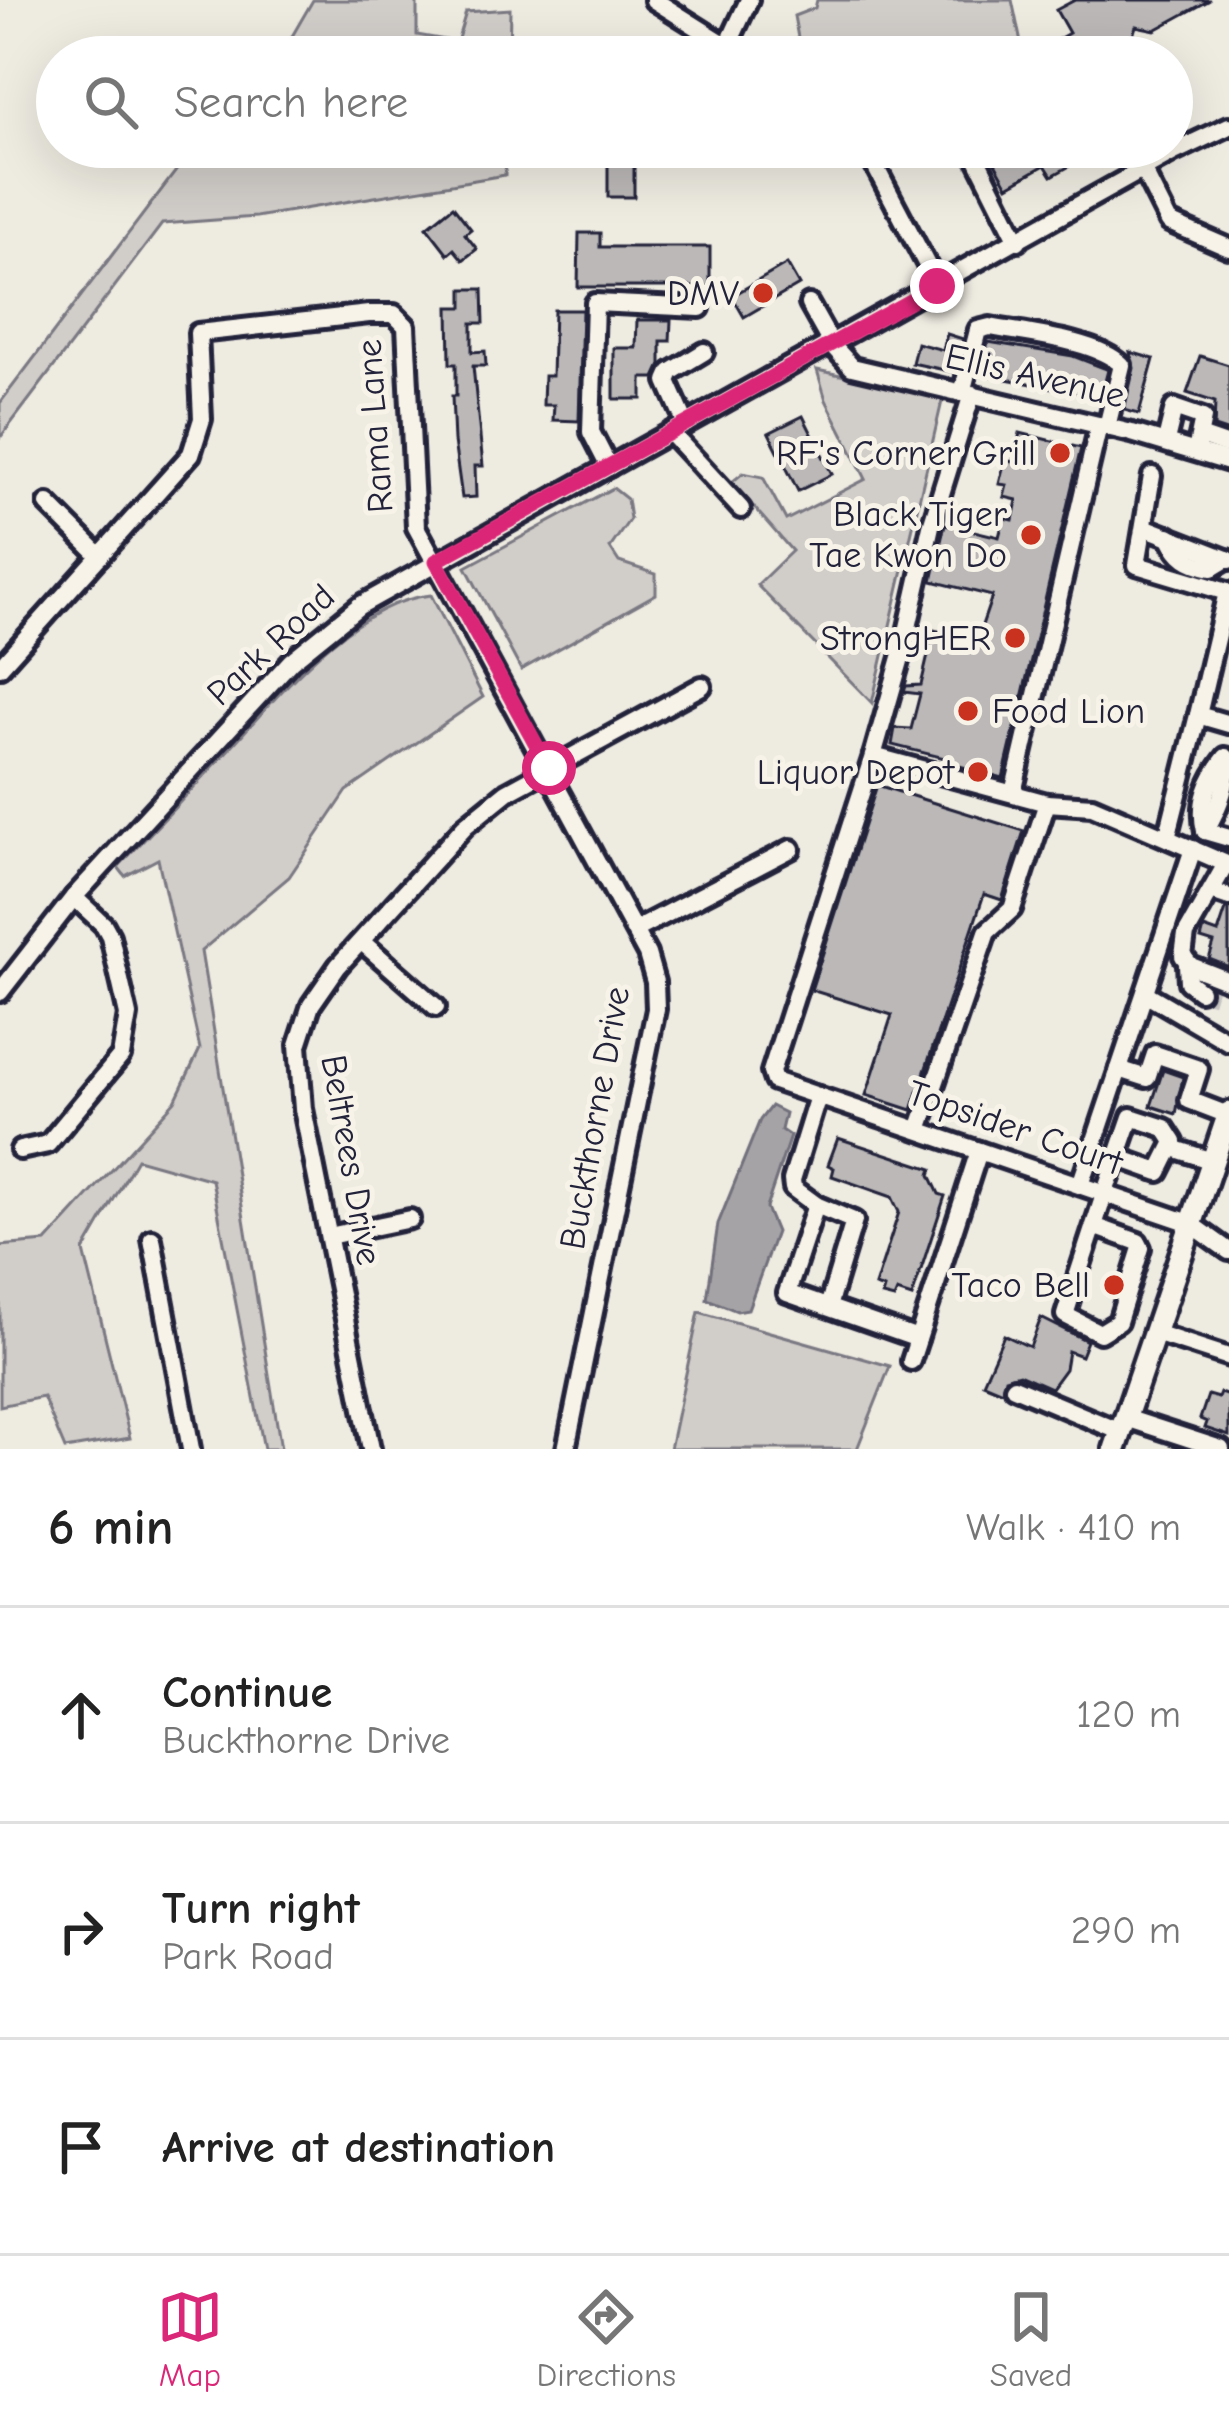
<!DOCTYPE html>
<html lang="en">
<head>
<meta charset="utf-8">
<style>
  body { margin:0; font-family:"Comic Neue",sans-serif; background:#f2f2f2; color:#222 }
  .stop { position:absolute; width:36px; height:36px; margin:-27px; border:9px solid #db2777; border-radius:50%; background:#fff }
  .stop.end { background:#db2777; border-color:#fff; box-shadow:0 3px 12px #0008 }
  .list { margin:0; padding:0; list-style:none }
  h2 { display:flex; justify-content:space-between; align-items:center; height:156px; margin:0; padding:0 48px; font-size:51px }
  h2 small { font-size:39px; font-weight:400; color:#767676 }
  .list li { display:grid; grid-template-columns:78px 1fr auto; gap:36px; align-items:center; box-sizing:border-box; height:216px; padding:0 48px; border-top:3px solid #e0e0e0 }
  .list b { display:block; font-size:45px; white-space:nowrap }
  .list p { margin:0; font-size:39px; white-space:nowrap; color:#767676 }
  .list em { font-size:39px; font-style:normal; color:#767676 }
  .icon { flex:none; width:66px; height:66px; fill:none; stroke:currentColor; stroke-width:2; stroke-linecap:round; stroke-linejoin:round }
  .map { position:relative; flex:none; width:1229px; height:1449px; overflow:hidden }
  .search { position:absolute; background:#fff; box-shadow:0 12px 48px #0002; left:36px; right:36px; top:36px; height:132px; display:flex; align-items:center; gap:30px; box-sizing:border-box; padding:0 42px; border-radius:66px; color:#767676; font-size:45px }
  .sheet { height:804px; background:#fff }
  nav { display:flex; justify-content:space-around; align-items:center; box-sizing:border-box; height:168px; border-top:3px solid #e0e0e0; background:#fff; font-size:33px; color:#767676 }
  nav a { display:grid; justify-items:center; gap:6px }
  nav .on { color:#db2777 }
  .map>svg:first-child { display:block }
  .green { fill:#d1cdc9; stroke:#7a7882; stroke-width:3 }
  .water { fill:#a6a3a6; stroke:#716f7b; stroke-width:3 }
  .building { fill:#bbb8b7; stroke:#22223b; stroke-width:3 }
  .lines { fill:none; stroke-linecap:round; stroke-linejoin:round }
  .minor-tunnel { stroke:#c5c3c0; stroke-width:16; stroke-dasharray:16 8; stroke-linecap:butt }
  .minor-casing { stroke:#22223b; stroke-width:26 }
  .major-casing { stroke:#22223b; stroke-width:30 }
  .minor { stroke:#f7f3e8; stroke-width:16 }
  .major { stroke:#f7f3e8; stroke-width:21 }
  .route { stroke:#db2777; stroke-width:15 }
  .poi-dot { fill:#c8321e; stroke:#f7f3e8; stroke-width:4.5 }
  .labels { text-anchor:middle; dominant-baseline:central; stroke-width:10; stroke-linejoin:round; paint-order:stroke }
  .poi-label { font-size:36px; fill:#22223b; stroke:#f7f3e8; text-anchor:end }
  .street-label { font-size:36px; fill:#22223b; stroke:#f7f3e8 }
</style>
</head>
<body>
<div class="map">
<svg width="1229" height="1449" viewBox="0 0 1229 1449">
  <rect width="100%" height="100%" fill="#eeebe1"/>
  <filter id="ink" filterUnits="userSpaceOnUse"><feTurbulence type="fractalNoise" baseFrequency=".00833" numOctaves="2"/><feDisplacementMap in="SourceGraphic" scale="24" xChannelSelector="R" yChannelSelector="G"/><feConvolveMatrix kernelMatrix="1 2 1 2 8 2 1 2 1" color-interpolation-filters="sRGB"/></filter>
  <g filter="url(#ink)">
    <!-- green -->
    <g class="green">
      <path d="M 313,0 L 417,0 L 417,35 L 457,42 L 466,12 L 510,9 L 509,57 L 280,57 Z"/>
      <path d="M 817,0 L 1012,0 L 1024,57 L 821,57 L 799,43 L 794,16 L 815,8 Z"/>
      <path d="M 194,147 L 506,147 L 505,175 L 256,217 L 162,224 L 0,438 L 0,403 Z"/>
      <path d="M 817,370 L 943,397 L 872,703 L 757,585 L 792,551 L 732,482 L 743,473 L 763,477 L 786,520 L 866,479 L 826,400 Z"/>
      <path d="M 613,488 L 627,499 L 630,519 L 610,548 L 619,562 L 656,574 L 656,594 L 521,670 L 466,567 Z"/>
      <path d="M 431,595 L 483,697 L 347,791 L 289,877 L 201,951 L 281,1449 L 264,1449 L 212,1180 L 137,1159 L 84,1251 L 130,1438 L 65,1449 L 43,1397 L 0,1406 L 0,1246 L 46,1242 L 175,1101 L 200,1049 L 158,859 L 125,876 L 118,867 C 153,831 187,795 221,758 C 274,701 349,603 431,595 Z"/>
      <path d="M 699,1312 L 890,1366 L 857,1449 L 670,1449 Z"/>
    </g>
    <!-- water -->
    <path class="water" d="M 771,1106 L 785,1113 L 781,1130 L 790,1136 L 766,1208 L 776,1232 L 748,1309 L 737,1311 L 707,1299 L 718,1224 L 760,1120 Z"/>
    <!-- building -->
    <g class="building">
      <path d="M 1075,0 L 1210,0 L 1155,30 L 1136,26 L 1130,45 L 1108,39 L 1082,54 L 1076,43 L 1061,50 L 1055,41 L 1069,33 L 1056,10 Z"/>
      <path d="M 986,147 L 1056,147 L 1068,167 L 1052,176 L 1045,165 L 1008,186 Z"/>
      <rect x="608" y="161" width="26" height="36"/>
      <path d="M 453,206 L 471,229 L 465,234 L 477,249 L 463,260 L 454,249 L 448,254 L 427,227 Z"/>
      <path d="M 579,233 L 600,233 L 600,247 L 710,247 L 710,287 L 578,287 Z"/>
      <path d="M 787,264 L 799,285 L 744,317 L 732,296 Z"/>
      <path d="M 463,289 L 483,289 L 484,323 L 472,323 L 472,352 L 485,351 L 486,366 L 473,366 L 483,466 L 475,466 L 476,497 L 462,498 L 454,441 L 452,396 L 456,396 L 456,364 L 450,364 L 449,307 L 463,307 Z"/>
      <path d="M 554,310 L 582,310 L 579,421 L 553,420 L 554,405 L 543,405 L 544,376 L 552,376 Z"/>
      <path d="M 637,320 L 671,320 L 670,341 L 661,341 L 661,365 L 655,378 L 642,378 L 642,399 L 614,399 L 614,348 L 636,348 Z"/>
      <path d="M 947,334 L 963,339 L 954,372 L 912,363 L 917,343 L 943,350 Z"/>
      <path d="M 988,342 L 1073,356 L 1104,368 L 1108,370 L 1101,397 L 980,374 Z"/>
      <path d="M 1130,352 L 1154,359 L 1139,414 L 1124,410 L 1134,368 Z"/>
      <path d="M 1200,356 L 1229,365 L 1229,432 L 1214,427 L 1215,402 L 1187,393 Z"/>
      <path d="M 803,416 L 832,474 L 798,491 L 769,433 Z"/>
      <path d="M 1020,433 L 1081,448 L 1003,778 L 952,764 L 953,760 L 892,745 L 895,728 L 911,729 L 920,694 L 904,692 L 906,686 L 921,685 L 934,630 L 977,640 L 992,596 L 932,581 L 945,524 L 999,537 L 1004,518 L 1013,520 L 1017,500 L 1004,497 L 1007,485 L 999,484 L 1005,460 L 1013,462 Z"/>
      <path d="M 877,785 L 1024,831 L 1002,900 L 984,894 L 912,1110 L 866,1095 L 892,1015 L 811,990 Z"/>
      <path d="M 1226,909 L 1229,909 L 1229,967 L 1209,959 L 1214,943 L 1201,939 L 1204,928 L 1218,933 Z"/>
      <path d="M 1163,1070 L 1183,1077 L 1176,1114 L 1151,1106 Z"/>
      <path d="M 838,1138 L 932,1169 L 930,1175 L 939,1194 L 945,1196 L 912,1297 L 897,1292 L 894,1299 L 882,1296 L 884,1289 L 875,1286 L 899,1212 L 892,1197 L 832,1176 L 834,1168 L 828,1165 Z"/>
      <path d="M 1041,1318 L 1087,1341 L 1081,1356 L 1068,1351 L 1065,1369 L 1051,1388 L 1019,1374 L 1005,1378 L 1002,1391 L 983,1383 L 1004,1335 L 1030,1347 Z"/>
      <path d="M 1220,1393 L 1229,1396 L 1229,1436 L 1205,1428 L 1207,1422 L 1200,1419 L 1208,1395 L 1218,1398 Z"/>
    </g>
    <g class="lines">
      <!-- minor-tunnel -->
      <path class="minor-tunnel" d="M 1200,991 L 1220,997"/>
      <defs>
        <g id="minor">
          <path d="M 654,0 L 724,44 L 766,57"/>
          <path d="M 728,45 L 749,0"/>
          <path d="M 865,147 L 938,286"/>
          <path d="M 971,147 L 1018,241"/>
          <path d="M 1143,170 L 1169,222 L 1229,248"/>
          <path d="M 809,304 L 832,345 L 852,367 L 1132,433 L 1229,462"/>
          <path d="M 962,393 L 978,330 L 990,327 C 1026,334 1096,340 1122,365 L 1107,427"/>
          <path d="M 972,394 L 931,526 L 902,654 L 873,756 L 771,1072 L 774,1081 L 1190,1223 L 1229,1251"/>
          <path d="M 686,424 L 667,381 L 671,372 L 704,352"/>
          <path d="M 671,433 L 741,509"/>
          <path d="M 1200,436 L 1229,446"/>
          <path d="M 1166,441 L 1174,408 L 1203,418 L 1196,451"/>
          <path d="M 609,467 L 591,432 L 595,303 L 700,308"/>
          <path d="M 1152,476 L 1137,565 L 1227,592 L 1198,715 L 1229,724"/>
          <path d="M 48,504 L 100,556"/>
          <path d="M 1144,527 L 1229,560"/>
          <path d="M 1169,536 C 1179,557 1189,564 1212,568 L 1227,559"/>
          <path d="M 0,667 L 191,454 L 202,419 L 198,333 L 369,314 L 394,314 L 406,326 L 416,527 L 647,954 L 655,982 L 656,1009 L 566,1449"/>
          <path d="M 873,756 L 1047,803 L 1092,806 L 1229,865"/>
          <path d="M 1013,793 L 1099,425"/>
          <path d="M 1205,831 C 1198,803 1208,780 1226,757"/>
          <path d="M 1205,831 C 1218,810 1229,784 1226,758"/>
          <path d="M 1205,831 L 1229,838"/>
          <path d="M 1167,838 L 1198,715"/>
          <path d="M 1226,864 L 1186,934 L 1183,956 L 1191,966 L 1229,981"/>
          <path d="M 1211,891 L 1229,897"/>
          <path d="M 635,930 L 791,849"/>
          <path d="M 362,942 L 436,1007"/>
          <path d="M 1187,964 L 1188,982 L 1200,991"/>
          <path d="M 0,992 L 74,897 L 291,661 L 359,606 L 1174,152 L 1229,126"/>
          <path d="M 1145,993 L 1229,1042"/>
          <path d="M 1119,1069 L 1147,1078 L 1155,1054 L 1199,1069 L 1189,1100 L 1228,1115"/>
          <path d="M 919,1130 L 987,932 L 1012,909 L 1047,803"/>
          <path d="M 1173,1148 L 1212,1161"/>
          <path d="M 20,1150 L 48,1144 L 121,1056 L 128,1015 L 110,936 L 104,925 L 74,897"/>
          <path d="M 1080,1185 L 1193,849"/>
          <path d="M 816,1205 L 793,1188 L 792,1180 L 818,1096"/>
          <path d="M 1094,1226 L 1138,1242 L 1141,1248 L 1118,1322 L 1100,1333 L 1065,1315 C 1086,1248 1108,1182 1131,1117 L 1165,1128 L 1174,1142 L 1159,1172 L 1117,1157"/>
          <path d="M 329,1236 L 410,1219"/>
          <path d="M 152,1239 L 191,1449"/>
          <path d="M 828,1307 L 854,1221 L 816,1205 L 787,1293 L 918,1339"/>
          <path d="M 1155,1333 L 1229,1357"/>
          <path d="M 911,1361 L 979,1151"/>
          <path d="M 1014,1387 L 1121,1432"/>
          <path d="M 1126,1418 L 1221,1449"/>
          <path d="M 371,1449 L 303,1109 L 298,1045 L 311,1005 L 338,966 L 465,826 L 507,792 L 702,686"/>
        </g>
        <path id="major" d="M 1115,1449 L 1229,1113"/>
      </defs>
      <!-- minor casing -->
      <use href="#minor" class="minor-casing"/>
      <!-- major casing -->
      <use href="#major" class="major-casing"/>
      <!-- minor -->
      <use href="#minor" class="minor"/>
      <!-- major -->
      <use href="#major" class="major"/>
    </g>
  </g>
  <g class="lines" filter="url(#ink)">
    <!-- route -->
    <path class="route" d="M 549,768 L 436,561 L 937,286"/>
  </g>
  <!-- markers -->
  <g class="poi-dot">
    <circle cx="763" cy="293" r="12"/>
    <circle cx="1060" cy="453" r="12"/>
    <circle cx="1031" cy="535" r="12"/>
    <circle cx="1015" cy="638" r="12"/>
    <circle cx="968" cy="711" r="12"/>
    <circle cx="978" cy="772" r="12"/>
    <circle cx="1114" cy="1285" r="12"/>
  </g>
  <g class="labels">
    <!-- poi labels -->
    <g class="poi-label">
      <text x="739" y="293">DMV</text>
      <text x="1036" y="453">RF's Corner Grill</text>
      <text x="1007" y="514">Black Tiger<tspan x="1007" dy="41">Tae Kwon Do</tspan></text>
      <text x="991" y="638">StrongHER</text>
      <text x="992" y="711" text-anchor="start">Food Lion</text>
      <text x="954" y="772">Liquor Depot</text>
      <text x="1090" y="1285">Taco Bell</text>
    </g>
    <!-- street labels -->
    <g class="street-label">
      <text transform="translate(1035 376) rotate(13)">Ellis Avenue</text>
      <text transform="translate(375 426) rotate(-94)">Rama Lane</text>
      <text transform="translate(271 645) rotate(-43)">Park Road</text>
      <text transform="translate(595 1118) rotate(-80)">Buckthorne Drive</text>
      <text transform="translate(1015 1128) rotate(19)">Topsider Court</text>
      <text transform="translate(351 1160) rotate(80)">Beltrees Drive</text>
    </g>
  </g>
</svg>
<div class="stop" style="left:549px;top:768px"></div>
<div class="stop end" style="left:937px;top:286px"></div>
<div class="search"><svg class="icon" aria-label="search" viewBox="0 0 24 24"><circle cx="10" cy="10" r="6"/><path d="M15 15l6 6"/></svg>Search here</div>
</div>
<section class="sheet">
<h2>6 min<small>Walk · 410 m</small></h2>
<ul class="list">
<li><svg class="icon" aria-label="ahead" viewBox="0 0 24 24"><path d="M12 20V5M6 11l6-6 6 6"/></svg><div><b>Continue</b><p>Buckthorne Drive</p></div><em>120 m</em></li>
<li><svg class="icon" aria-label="right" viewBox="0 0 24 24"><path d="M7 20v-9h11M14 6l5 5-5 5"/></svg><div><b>Turn right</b><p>Park Road</p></div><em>290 m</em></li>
<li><svg class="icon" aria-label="arrive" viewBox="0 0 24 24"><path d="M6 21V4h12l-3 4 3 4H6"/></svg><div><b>Arrive at destination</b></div></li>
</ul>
</section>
<nav>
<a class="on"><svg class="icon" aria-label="map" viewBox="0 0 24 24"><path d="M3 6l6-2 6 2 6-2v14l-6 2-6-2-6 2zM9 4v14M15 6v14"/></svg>Map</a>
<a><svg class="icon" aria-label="directions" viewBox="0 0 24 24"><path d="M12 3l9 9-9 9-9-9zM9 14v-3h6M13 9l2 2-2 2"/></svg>Directions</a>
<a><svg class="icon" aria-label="saved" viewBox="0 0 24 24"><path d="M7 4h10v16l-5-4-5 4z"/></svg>Saved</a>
</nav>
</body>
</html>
